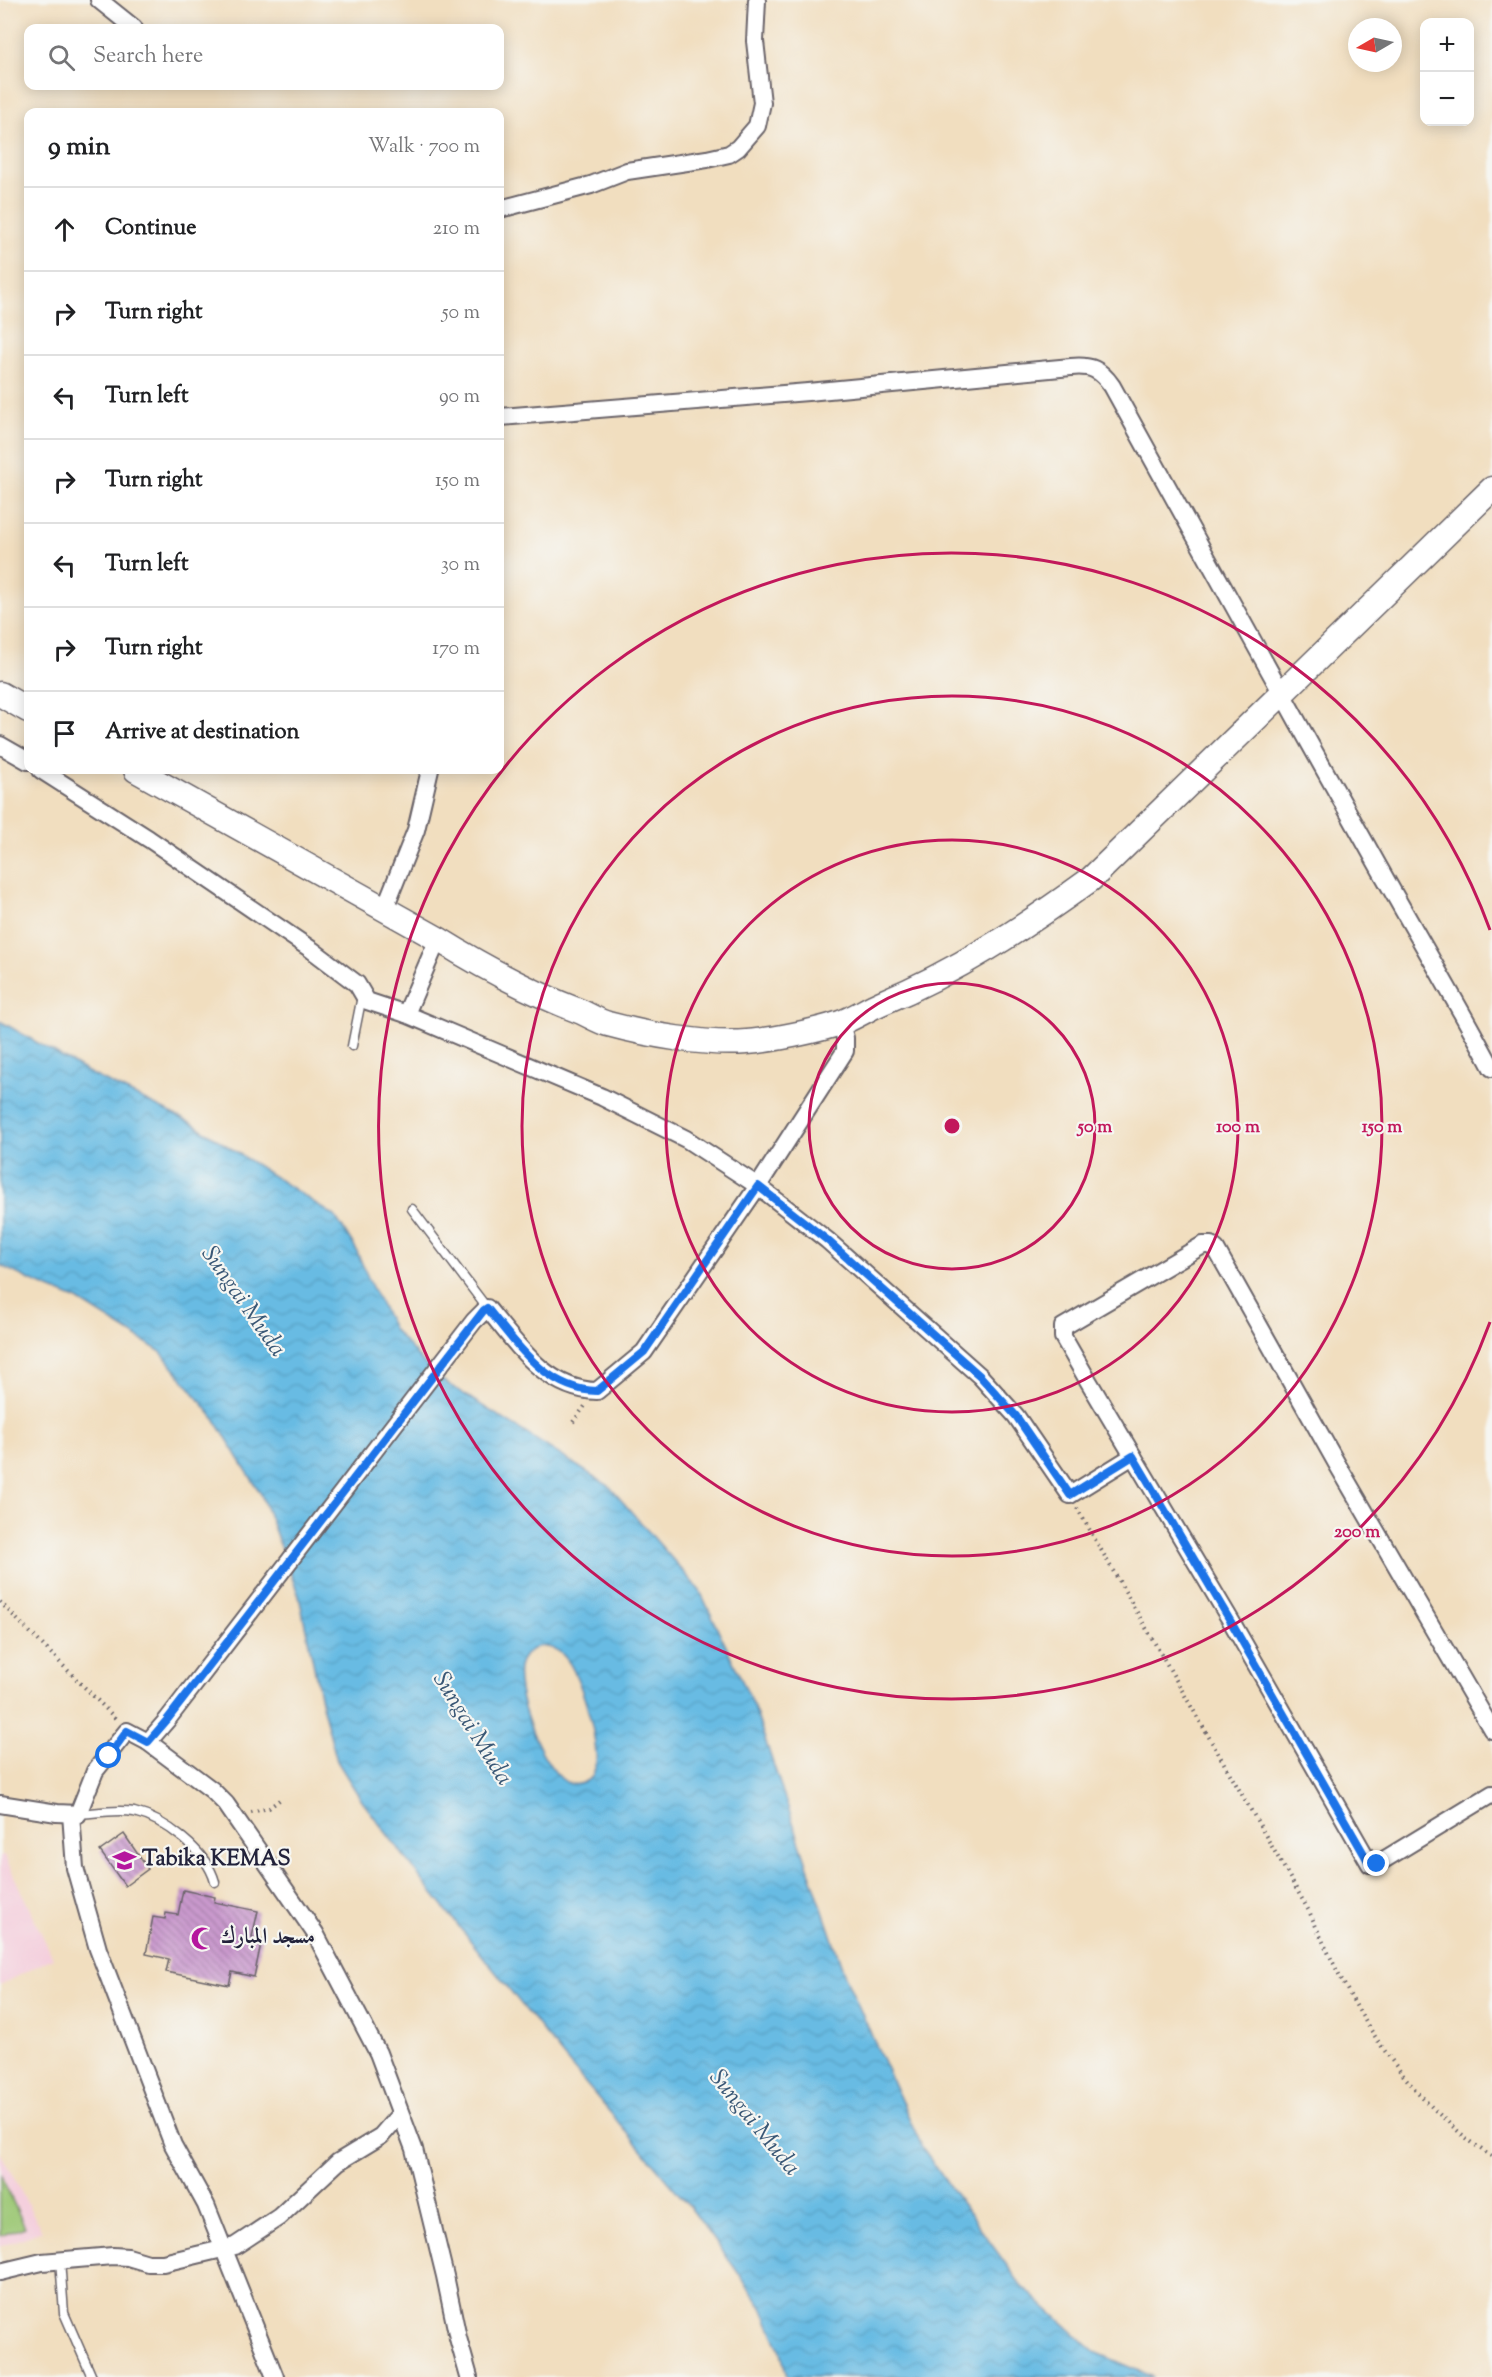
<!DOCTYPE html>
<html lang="en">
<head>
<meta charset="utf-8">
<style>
  body { margin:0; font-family:"Sorts Mill Goudy",Amiri,serif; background:#f2f2f2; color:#202124 }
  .controls { position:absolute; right:18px; top:18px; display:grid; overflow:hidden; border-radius:12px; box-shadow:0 3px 15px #0003 }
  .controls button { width:54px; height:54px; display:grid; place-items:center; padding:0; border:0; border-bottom:2px solid #e0e0e0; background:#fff; color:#202124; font:30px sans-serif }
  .compass { position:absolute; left:1348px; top:18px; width:54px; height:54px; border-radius:50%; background:#fff; box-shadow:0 3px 15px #0003; rotate:261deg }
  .stop { position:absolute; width:18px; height:18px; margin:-14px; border:4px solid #1a73e8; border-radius:50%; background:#fff }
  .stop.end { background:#1a73e8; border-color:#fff; box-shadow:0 2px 6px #0008 }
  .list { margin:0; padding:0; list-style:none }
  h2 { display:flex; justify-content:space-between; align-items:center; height:78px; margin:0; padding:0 24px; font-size:26px }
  h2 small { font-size:20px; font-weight:400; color:#757577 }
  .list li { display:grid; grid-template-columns:39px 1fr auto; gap:18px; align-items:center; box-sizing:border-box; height:84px; padding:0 24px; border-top:2px solid #e0e0e0 }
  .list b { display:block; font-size:22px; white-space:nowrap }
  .list em { font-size:20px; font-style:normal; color:#757577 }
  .icon { flex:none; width:33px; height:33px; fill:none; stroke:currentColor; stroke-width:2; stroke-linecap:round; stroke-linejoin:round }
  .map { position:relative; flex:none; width:1492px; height:2377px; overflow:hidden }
  .search { position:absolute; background:#fff; box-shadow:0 3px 15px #0003; left:24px; top:24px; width:480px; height:66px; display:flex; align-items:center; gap:15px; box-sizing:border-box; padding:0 21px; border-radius:12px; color:#757577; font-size:22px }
  .panel { position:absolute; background:#fff; box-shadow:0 3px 15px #0003; left:24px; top:108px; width:480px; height:666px; border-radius:12px }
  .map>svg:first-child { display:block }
  .built { fill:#f4cfdd }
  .grass { fill:#9cc774; stroke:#5f7458; stroke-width:1.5 }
  .water { fill:url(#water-waves); stroke:#446e8f; stroke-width:1.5; fill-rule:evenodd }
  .building { fill:url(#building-back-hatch) }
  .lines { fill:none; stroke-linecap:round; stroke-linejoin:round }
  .lane-casing { stroke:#6a6469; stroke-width:11 }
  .street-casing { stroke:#6a6469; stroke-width:20 }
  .secondary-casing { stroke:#6a6469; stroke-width:27 }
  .path { stroke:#6a6469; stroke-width:4; stroke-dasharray:1.5 4.5; stroke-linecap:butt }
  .lane { stroke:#fff; stroke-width:8 }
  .street { stroke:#fff; stroke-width:16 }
  .secondary { stroke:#fff; stroke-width:24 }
  .route { stroke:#1a73e8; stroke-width:8 }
  .ring { fill:none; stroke:#c2185b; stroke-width:3 }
  .labels { text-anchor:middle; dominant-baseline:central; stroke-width:4.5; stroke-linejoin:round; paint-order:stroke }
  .poi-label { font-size:22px; font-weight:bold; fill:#22223b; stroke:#f6f6f2; text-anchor:start }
  .water-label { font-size:24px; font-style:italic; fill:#3a5876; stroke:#f6f6f2 }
  .centre { fill:#c2185b; stroke:#f6f6f2; stroke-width:3 }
  .ring-label { font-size:18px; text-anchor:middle; font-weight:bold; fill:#c2185b; stroke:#f6f6f2; stroke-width:4.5; stroke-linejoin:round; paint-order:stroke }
</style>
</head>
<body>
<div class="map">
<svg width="1492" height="2377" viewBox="0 0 1492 2377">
  <defs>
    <pattern id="water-waves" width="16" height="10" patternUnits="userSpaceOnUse" patternTransform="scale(1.5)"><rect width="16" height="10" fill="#67bbe3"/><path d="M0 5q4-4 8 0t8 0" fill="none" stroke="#59a0c4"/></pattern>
    <pattern id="building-back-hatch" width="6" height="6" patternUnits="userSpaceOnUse" patternTransform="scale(1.5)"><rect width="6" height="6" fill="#ca9ace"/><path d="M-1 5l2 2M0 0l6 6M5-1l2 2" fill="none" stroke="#a47da8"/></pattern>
  </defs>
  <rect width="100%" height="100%" fill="#f6f6f2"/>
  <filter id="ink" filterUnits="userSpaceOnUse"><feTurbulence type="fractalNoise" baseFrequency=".0167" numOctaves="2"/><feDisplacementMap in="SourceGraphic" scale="12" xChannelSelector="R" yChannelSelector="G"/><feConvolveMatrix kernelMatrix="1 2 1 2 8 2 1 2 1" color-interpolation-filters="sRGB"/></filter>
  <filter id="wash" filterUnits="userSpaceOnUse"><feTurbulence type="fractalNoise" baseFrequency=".008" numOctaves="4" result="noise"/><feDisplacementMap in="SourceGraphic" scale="24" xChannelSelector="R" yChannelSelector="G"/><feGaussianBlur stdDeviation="1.35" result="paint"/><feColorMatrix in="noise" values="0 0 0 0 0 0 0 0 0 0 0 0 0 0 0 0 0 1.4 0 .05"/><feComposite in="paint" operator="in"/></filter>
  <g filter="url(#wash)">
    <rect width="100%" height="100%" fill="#f1debf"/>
    <!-- built -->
    <g class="built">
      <path d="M 4,1855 L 53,1958 L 0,1985 L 0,1856 Z"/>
      <path d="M 0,2152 L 42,2231 L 0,2247 Z"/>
    </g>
    <!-- grass -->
    <path class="grass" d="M 0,2174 L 25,2227 L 0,2236 Z"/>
    <!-- water -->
    <path class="water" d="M 0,1021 L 91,1074 L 195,1125 L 335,1216 L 355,1247 L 372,1287 L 394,1330 L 437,1377 L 609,1486 L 700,1591 L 753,1704 L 845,1976 L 924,2151 L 1021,2285 L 1095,2352 L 1154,2377 L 787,2377 L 781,2352 L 762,2307 L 732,2264 L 690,2207 L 565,2059 L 426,1885 L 362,1801 L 337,1761 L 322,1705 L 299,1596 L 261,1494 L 214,1418 L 161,1352 L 78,1300 L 32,1281 L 0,1265 ZM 538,1646 C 548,1647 557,1648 564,1656 C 580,1673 595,1730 596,1754 C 597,1762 595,1770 592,1777 C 585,1782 580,1786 571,1784 C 544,1777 509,1686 521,1661 C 525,1653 530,1650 538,1646 Z"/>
    <g id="blocks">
      <!-- building -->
      <g class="building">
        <path d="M 124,1834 L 148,1869 L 125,1886 L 100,1851 Z"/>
        <path d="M 183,1890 L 215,1897 L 214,1902 L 258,1911 L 252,1937 L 262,1939 L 254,1977 L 232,1972 L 229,1985 L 166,1972 L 169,1959 L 146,1954 L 153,1917 L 165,1919 L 166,1913 L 178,1915 Z"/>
      </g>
    </g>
  </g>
  <g filter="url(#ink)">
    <use href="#blocks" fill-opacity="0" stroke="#6a6469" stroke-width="1.5"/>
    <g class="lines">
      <defs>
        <g id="lane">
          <path d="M 352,1046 L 362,996"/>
          <path d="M 412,1209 L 487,1308"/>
          <path d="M 78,1814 C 95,1813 117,1809 134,1812 C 164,1819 207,1851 215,1882"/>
          <path d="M 60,2260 L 64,2313 L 92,2377"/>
        </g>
        <g id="street">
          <path d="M 99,0 L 134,28"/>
          <path d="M 500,209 L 591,185 L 627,171 L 707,159 L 729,154 L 738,148 L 757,126 L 762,103 L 755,41 L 757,0"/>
          <path d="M 500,417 L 808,392 L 1071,367 C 1091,365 1100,369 1112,386 C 1196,539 1281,693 1367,846 C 1408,920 1452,993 1492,1068"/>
          <path d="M 0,745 L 28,761"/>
          <path d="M 41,770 L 149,839 L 312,950 L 357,984 L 367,1001 L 406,1014 L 602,1097 L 686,1139 L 758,1186 L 827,1240 L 980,1376 L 1016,1416 L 1070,1495 L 1133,1456"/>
          <path d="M 384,910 L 416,830 L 430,770"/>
          <path d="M 406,1014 L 438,939"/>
          <path d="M 1492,1730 L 1337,1464 L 1216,1249 L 1211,1245 L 1203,1245 L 1063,1327 L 1063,1337 L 1086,1377 L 1231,1621 L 1370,1864 L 1377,1864 L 1492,1794"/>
          <path d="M 148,1742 L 212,1790 L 226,1804 L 315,1933 L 378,2053 L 414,2149 L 445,2276 L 458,2338 L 469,2377"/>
          <path d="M 0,1804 L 57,1813 L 78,1814 L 95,1771 L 127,1731 L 148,1742 L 167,1720 L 474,1321 L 487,1308 C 516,1343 546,1390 597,1391 L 644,1352 L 758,1186 L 845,1051 L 845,1038 L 841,1023"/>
          <path d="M 71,1814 L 75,1868 L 98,1949 L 173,2145 L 206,2205 L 275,2377"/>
          <path d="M 0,2272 L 42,2262 L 113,2256 L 128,2257 L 148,2263 L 163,2263 L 235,2246 L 279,2217 L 338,2162 L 381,2136 L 400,2114"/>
        </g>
        <g id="secondary">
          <path d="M 0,694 L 28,710"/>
          <path d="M 136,770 L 438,939 C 483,967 530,992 579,1011 C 589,1015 598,1021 608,1024 C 648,1035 705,1045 747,1042 C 772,1040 817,1031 840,1023 C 854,1018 867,1009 881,1003 C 956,972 1025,927 1091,879 L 1492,489"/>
        </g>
      </defs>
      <!-- lane casing -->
      <use href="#lane" class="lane-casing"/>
      <!-- street casing -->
      <use href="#street" class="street-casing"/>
      <!-- secondary casing -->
      <use href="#secondary" class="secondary-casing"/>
      <!-- path -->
      <g class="path">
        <path d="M 573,1422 L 585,1406"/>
        <path d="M 1077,1508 L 1309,1911 C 1353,2010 1400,2094 1492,2157"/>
        <path d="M 0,1602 L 116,1719"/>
        <path d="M 251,1812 L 269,1808 L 282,1798"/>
      </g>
      <!-- lane -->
      <use href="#lane" class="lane"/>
      <!-- street -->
      <use href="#street" class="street"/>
      <!-- secondary -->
      <use href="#secondary" class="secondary"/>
    </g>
  </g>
  <g class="lines" filter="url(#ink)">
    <!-- route -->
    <path class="route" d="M 109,1756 L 127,1731 L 148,1742 L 167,1720 L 484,1310 L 487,1308 C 516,1343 546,1390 597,1391 L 644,1352 L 758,1186 L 827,1240 L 980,1376 L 1016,1416 L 1070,1495 L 1133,1456 L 1231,1622 L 1368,1861 L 1373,1865 L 1377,1864"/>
  </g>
  <!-- distance rings -->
  <g class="ring">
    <circle cx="952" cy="1126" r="143"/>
    <circle cx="952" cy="1126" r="286"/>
    <circle cx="952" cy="1126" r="430"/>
    <path d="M1490 1322A573 573 0 1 1 1490 930"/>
  </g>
  <!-- icons -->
  <defs>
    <symbol id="school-bare" viewBox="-9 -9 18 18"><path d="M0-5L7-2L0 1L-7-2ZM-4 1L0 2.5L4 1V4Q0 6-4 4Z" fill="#b5179e" stroke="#f6f6f2" stroke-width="2.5" paint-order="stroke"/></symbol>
    <symbol id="mosque-bare" viewBox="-9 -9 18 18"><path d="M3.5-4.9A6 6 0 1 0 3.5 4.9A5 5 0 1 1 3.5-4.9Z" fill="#b5179e" stroke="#f6f6f2" stroke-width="2.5" paint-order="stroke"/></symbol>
  </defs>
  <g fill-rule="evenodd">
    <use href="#school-bare" x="108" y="1844" width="33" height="33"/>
    <use href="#mosque-bare" x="186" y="1922" width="33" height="33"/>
  </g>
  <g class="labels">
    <!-- poi labels -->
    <g class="poi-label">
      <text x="142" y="1860">Tabika KEMAS</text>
      <text x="221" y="1938">مسجد المبارك</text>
    </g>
    <!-- water labels -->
    <g class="water-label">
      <text transform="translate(243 1302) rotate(55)">Sungai Muda</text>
      <text transform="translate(472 1729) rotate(58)">Sungai Muda</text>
      <text transform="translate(754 2123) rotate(51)">Sungai Muda</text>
    </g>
  </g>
  <circle cx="952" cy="1126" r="9" class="centre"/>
  <g class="ring-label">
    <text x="1095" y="1132">50 m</text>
    <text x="1238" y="1132">100 m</text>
    <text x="1382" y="1132">150 m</text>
    <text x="1357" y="1537">200 m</text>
  </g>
</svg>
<div class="controls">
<button>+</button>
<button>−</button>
</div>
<svg class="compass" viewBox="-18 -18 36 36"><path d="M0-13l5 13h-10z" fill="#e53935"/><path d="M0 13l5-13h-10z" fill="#757577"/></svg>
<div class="stop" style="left:109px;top:1756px"></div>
<div class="stop end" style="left:1377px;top:1864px"></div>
<div class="search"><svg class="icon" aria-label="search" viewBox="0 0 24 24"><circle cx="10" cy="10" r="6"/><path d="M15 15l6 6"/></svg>Search here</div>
<section class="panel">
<h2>9 min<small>Walk · 700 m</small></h2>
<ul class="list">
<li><svg class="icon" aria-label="ahead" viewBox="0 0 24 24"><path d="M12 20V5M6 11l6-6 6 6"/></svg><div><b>Continue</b></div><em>210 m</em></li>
<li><svg class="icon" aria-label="right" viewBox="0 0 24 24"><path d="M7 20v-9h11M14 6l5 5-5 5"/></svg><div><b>Turn right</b></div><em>50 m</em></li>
<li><svg class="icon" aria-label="left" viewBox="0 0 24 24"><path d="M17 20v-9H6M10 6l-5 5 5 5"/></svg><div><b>Turn left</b></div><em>90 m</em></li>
<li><svg class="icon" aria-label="right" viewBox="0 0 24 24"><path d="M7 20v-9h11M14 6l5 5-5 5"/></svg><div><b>Turn right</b></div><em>150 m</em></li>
<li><svg class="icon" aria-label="left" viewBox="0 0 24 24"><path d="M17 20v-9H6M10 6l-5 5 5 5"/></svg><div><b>Turn left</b></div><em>30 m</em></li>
<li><svg class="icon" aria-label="right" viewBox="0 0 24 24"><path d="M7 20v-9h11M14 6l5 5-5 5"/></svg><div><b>Turn right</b></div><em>170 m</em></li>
<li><svg class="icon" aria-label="arrive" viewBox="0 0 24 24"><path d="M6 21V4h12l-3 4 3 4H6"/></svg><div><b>Arrive at destination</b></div></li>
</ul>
</section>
</div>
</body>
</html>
